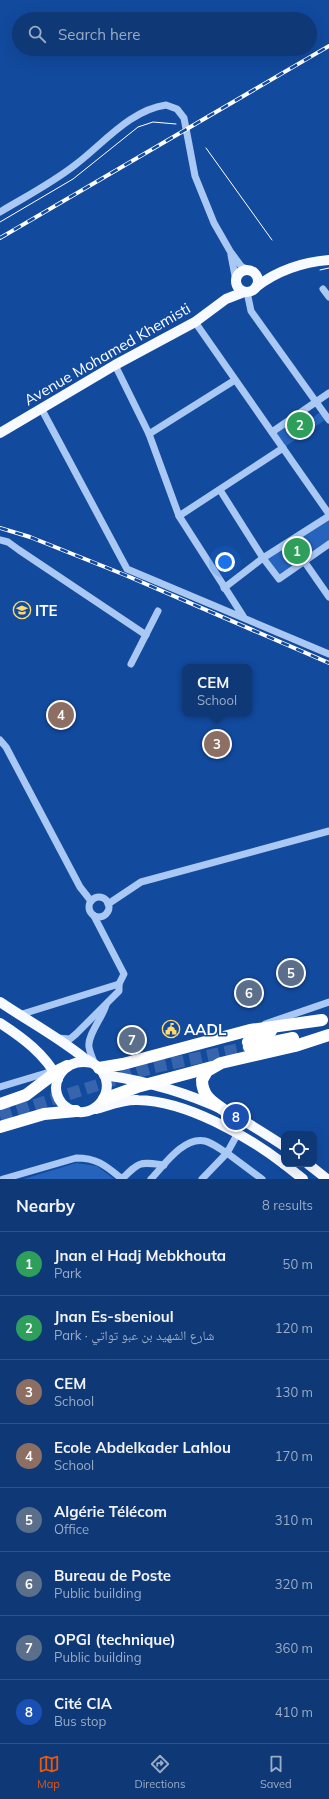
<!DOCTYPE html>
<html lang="en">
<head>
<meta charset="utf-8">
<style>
  body { margin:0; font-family:Mulish,"Noto Naskh Arabic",sans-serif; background:#1c437e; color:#f1f3f6 }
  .controls { position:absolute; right:12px; bottom:12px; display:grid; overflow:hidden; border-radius:8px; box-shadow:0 4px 16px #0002 }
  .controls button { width:36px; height:36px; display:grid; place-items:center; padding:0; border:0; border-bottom:1px solid #2e5288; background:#0e3876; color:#f1f3f6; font:20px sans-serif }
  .you { position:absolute; left:225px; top:562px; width:14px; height:14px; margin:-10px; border:3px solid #fff; border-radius:50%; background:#1a73e8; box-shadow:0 0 0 6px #1a73e833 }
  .badge { display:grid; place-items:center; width:26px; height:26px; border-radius:50%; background:#ea580c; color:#fff; font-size:13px; font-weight:700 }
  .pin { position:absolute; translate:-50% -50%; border:2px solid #fff; box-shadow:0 1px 4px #0006 }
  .popup { position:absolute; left:182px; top:664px; width:70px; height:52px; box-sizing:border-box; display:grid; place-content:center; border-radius:8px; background:#0e3876; filter:drop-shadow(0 1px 3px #0005); font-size:13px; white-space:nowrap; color:#9bacc5 }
  .popup b { font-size:15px; color:#f1f3f6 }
  .popup::after { content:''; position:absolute; left:50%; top:100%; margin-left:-8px; border:8px solid transparent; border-top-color:#0e3876 }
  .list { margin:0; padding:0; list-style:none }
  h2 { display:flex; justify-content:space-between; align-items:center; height:52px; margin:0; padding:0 16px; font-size:17px }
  h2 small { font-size:13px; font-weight:400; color:#9bacc5 }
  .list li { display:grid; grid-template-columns:26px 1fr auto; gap:12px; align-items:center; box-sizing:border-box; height:64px; padding:0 16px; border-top:1px solid #2e5288 }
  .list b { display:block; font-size:15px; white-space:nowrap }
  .list p { margin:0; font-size:13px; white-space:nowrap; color:#9bacc5 }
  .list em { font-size:13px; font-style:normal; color:#9bacc5 }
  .icon { flex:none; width:22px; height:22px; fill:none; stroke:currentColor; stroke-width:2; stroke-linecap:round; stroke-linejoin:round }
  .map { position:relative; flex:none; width:329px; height:1179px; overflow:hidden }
  .search { position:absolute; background:#0e3876; box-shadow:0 4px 16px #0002; left:12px; right:12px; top:12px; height:44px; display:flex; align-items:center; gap:10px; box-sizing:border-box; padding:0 14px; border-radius:22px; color:#9bacc5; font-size:15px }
  .sheet { height:564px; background:#0e3876 }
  nav { display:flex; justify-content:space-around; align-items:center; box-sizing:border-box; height:56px; border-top:1px solid #2e5288; background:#0e3876; font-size:11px; color:#9bacc5 }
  nav a { display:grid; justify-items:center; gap:2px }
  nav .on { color:#ea580c }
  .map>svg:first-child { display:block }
  .green { fill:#2563bc }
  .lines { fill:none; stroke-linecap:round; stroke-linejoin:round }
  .highway-tunnel { stroke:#3665ad; stroke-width:12; stroke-dasharray:12 6; stroke-linecap:butt }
  .minor { stroke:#a9c8f4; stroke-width:7 }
  .major { stroke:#f7faff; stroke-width:10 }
  .highway { stroke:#fff; stroke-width:12 }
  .tram { stroke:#fff; stroke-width:1 }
  .rail-casing { stroke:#fff; stroke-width:4 }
  .rail { stroke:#124a9e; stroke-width:2.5; stroke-dasharray:8; stroke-linecap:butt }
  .labels { text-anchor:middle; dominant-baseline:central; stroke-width:3; stroke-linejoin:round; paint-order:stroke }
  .street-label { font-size:15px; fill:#fff; stroke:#124a9e }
  .poi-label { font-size:15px; font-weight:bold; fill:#fff; stroke:#124a9e; text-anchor:start }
</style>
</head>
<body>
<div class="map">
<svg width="329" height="1179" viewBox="0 0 329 1179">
  <rect width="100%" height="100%" fill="#124a9e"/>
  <!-- green -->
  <g class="green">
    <path d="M 305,410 L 312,418 L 322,411 L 328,418 L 283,448 L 272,432 Z"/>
    <path d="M 329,516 L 329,544 L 279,579 L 263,558 Z"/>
    <path d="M 76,1163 L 97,1166 L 114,1179 L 24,1179 Z"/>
  </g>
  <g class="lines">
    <!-- highway-tunnel -->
    <path class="highway-tunnel" d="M 0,1116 L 151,1068 L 249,1047"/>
    <!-- minor -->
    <g class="minor">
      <path d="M 0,212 C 25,197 52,183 75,165 C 103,144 130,110 166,105 L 177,109 L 184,118 L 195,176 L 214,223 L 230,251 L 241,266 L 250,271"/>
      <path d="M 231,255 L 236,281"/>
      <path d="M 323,289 L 329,297"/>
      <path d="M 247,292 L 251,311 L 329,420"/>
      <path d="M 195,322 L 329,514"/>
      <path d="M 115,365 L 149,434 L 179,516 L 243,616"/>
      <path d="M 41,408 L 127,569 L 329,654"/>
      <path d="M 272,432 L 329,393"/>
      <path d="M 149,434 L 235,380"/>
      <path d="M 220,490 L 263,558 L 279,579 L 329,544"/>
      <path d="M 179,516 L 283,448"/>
      <path d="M 0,540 L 8,542 L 19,550 L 146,635"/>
      <path d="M 304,561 L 329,597"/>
      <path d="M 224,588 L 263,558 L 329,516"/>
      <path d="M 131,664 L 158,611"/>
      <path d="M 0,740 L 6,747 L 80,887 L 91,901"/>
      <circle cx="99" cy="907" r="10"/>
      <path d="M 108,904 L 141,882 L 329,831"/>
      <path d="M 19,1015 L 119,984"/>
      <path d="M 265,1024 L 329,1002"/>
      <path d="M 57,1038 L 70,1039 L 76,1034 L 119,991 L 119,984 L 124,974 L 94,916"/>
      <path d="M 95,1065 C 93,1059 90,1053 89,1047 C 87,1035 103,1017 106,1005"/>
      <path d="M 0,1087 L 53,1071"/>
      <path d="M 3,1179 L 76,1158 C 98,1158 106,1166 122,1179"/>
      <path d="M 122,1179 C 140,1161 139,1162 164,1165"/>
      <path d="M 151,1179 C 164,1165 184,1136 205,1141 C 213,1143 221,1150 227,1153 L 238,1133"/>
      <path d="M 202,1179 L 227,1153 L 262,1179"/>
    </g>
    <!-- major -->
    <g class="major">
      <circle cx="247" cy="281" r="11"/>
      <path d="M 256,287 C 277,271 303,262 329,260"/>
      <path d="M 0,433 L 115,365 L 195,322 L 226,299 L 244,292"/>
      <path d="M 0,1002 C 28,1021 58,1037 84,1058 C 89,1061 95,1064 99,1068 C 120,1088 95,1123 69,1109 C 43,1094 59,1055 92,1063"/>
      <path d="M 0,1023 C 23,1038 45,1054 58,1079"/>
      <path d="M 104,1075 C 146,1081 188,1093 226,1111 C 246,1121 265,1134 284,1146"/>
      <path d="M 96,1109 C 110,1105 124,1099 138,1100 C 186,1101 246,1135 284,1164"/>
      <path d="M 284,1164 L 303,1179"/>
      <path d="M 308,1164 L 327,1179"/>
    </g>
    <!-- highway -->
    <g class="highway">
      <path d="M 248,1042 L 271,1031"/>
      <path d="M 249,1047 L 293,1038"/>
      <path d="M 99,1068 L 123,1064 L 250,1030 L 322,1020"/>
      <path d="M 104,1099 L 137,1087 L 212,1067"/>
      <path d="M 0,1104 L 26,1095 L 59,1070 L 67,1066"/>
      <path d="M 227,1112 C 214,1103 202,1097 202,1080 L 207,1071 L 221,1063 L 295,1046 L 329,1035"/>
      <path d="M 0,1127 L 44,1114 L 76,1111"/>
    </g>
    <!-- tram -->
    <g class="tram">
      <path d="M 206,148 L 272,240"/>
      <path d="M 0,222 L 73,179 L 138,127 L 153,122 L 176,124"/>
      <path d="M 320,270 L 329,268"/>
    </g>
    <defs>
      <g id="rail">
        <path d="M 0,238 L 329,46"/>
        <path d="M 0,528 L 30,537 L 125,575 L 329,663"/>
      </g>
    </defs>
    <!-- rail casing -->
    <use href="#rail" class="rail-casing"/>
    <!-- rail -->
    <use href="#rail" class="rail"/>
  </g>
  <!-- icons -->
  <defs>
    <symbol id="school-ring" viewBox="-11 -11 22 22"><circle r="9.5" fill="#124a9e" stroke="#ffda6d" stroke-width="1.5"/><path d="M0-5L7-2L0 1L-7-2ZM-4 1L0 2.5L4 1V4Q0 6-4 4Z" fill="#ffda6d"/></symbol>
    <symbol id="civic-ring" viewBox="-11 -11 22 22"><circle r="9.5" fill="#124a9e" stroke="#ffda6d" stroke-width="1.5"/><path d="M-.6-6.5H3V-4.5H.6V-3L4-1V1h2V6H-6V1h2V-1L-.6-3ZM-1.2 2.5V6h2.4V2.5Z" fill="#ffda6d"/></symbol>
  </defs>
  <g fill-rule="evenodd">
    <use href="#school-ring" x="12" y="600" width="20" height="20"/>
    <use href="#civic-ring" x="161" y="1019" width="20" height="20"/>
  </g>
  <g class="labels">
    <!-- street labels -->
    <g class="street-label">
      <text transform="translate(107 354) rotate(-30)">Avenue Mohamed Khemisti</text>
    </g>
    <!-- poi labels -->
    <g class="poi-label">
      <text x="35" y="610">ITE</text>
      <text x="184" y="1029">AADL</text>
    </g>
  </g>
</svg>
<div class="controls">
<button><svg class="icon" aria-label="locate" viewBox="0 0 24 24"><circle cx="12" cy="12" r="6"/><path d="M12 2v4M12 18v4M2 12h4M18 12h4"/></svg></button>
</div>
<div class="you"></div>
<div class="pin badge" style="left:297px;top:551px;background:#2e9e5b">1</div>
<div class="pin badge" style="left:300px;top:425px;background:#2e9e5b">2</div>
<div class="pin badge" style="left:217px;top:744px;background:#8d6e63">3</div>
<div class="popup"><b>CEM</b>School</div>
<div class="pin badge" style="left:61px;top:715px;background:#8d6e63">4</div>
<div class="pin badge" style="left:291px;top:973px;background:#5c6f8a">5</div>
<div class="pin badge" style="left:249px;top:993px;background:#5c6f8a">6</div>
<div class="pin badge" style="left:132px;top:1040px;background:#5c6f8a">7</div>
<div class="pin badge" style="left:236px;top:1117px;background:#1a4fb4">8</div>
<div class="search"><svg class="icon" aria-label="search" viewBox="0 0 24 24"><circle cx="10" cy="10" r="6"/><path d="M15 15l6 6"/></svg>Search here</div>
</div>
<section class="sheet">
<h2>Nearby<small>8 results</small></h2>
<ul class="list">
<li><span class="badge" style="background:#2e9e5b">1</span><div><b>Jnan el Hadj Mebkhouta</b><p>Park</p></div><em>50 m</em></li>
<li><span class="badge" style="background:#2e9e5b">2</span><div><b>Jnan Es-sbenioul</b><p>Park · شارع الشهيد بن عبو تواتي</p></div><em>120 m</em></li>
<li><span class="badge" style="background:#8d6e63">3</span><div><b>CEM</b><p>School</p></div><em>130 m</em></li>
<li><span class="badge" style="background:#8d6e63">4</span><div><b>Ecole Abdelkader Lahlou</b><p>School</p></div><em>170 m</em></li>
<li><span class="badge" style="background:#5c6f8a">5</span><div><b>Algérie Télécom</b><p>Office</p></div><em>310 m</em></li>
<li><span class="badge" style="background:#5c6f8a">6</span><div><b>Bureau de Poste</b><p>Public building</p></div><em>320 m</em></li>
<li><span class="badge" style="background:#5c6f8a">7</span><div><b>OPGI (technique)</b><p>Public building</p></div><em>360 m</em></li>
<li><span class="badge" style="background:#1a4fb4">8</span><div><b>Cité CIA</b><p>Bus stop</p></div><em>410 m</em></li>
</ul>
</section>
<nav>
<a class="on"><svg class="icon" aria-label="map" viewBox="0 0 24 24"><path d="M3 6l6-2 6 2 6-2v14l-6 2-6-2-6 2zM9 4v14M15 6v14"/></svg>Map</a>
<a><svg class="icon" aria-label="directions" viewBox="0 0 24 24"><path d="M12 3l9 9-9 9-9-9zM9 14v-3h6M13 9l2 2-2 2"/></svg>Directions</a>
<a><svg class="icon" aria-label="saved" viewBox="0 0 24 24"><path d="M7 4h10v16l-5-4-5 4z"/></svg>Saved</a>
</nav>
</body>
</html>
